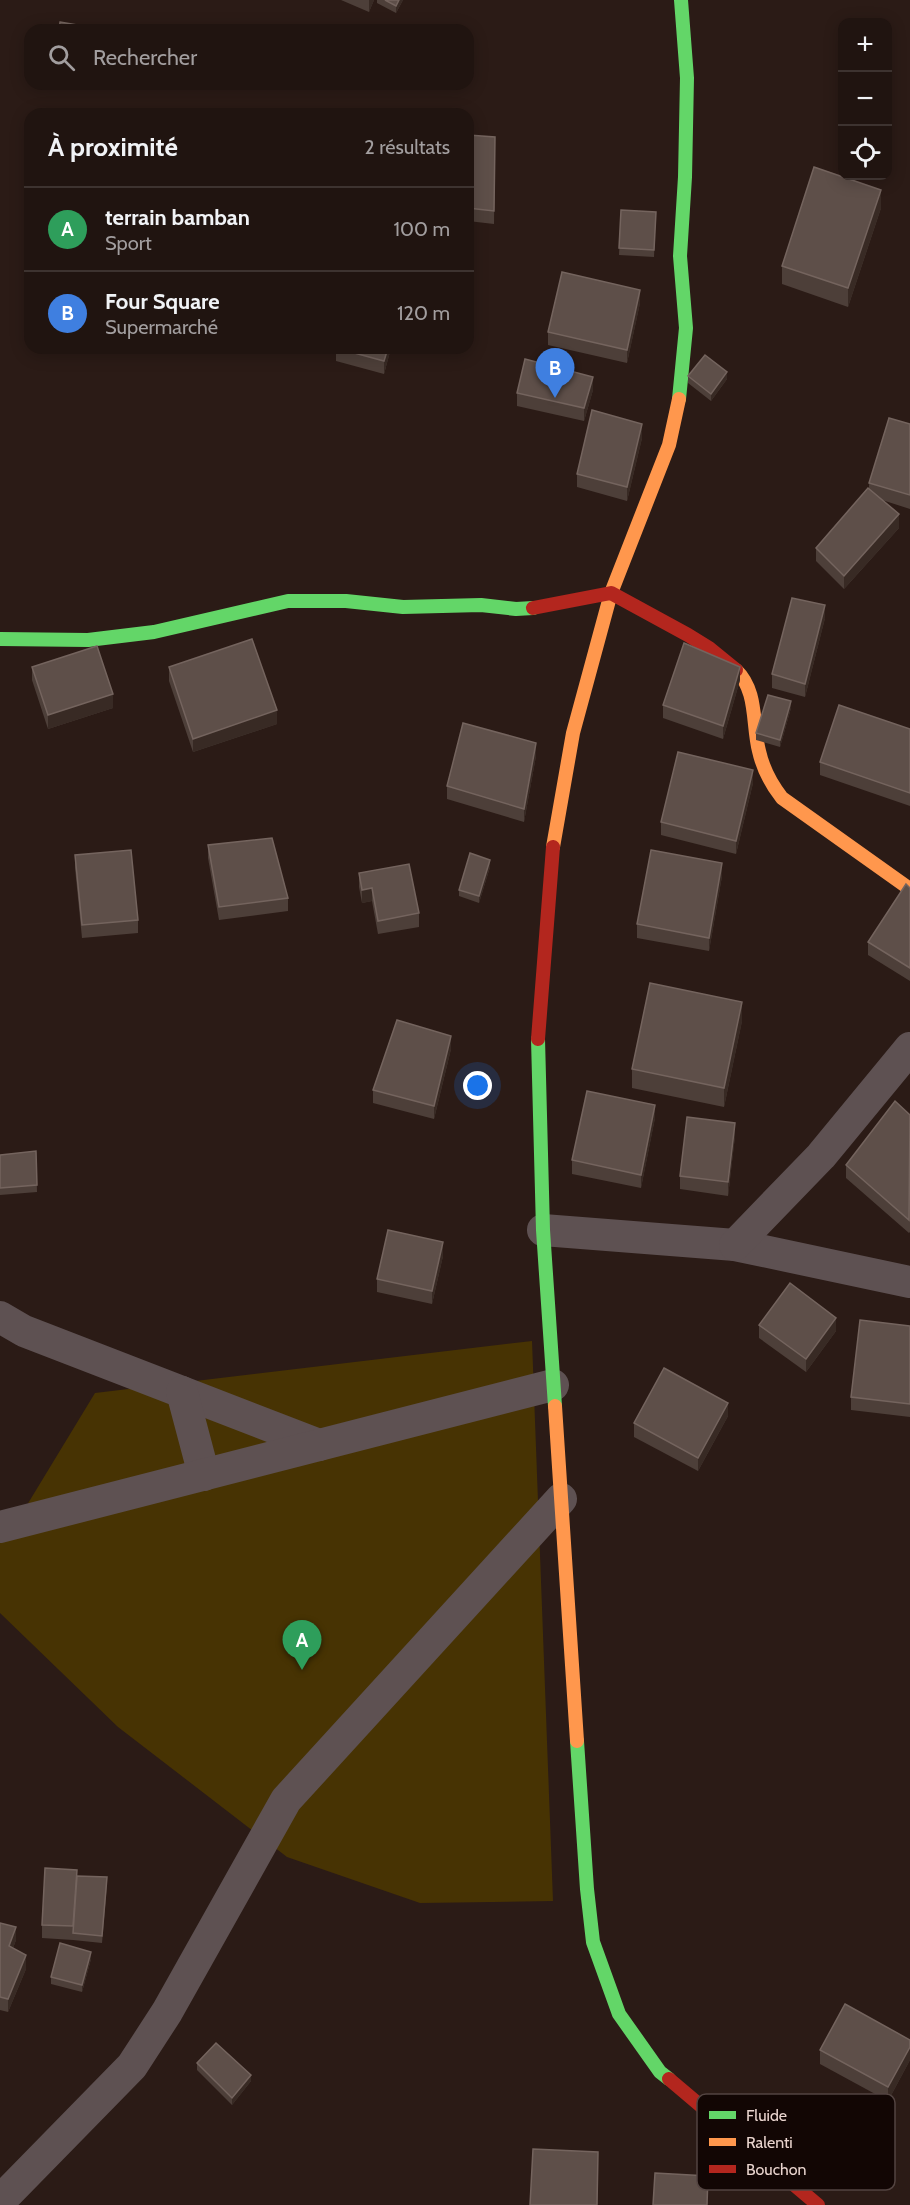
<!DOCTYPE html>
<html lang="fr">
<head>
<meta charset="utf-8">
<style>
  body { margin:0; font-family:Cabin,sans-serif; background:#2d211e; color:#f1f3f6 }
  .controls { position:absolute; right:18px; top:18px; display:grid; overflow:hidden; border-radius:12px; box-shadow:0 3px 15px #0003 }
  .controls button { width:54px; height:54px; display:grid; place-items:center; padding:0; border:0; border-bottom:2px solid #3d3330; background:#201410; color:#f1f3f6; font:30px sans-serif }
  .you { position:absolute; left:478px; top:1086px; width:21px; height:21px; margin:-15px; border:4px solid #fff; border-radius:50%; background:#1a73e8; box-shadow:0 0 0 9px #1a73e833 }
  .badge { display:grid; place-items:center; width:39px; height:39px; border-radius:50%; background:#a7948e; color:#fff; font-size:20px; font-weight:700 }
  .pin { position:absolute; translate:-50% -50px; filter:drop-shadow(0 2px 3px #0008) }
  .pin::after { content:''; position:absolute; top:32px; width:21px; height:18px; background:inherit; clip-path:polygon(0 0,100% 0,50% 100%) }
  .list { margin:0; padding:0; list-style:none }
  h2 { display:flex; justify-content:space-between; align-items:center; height:78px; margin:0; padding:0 24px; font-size:26px }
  h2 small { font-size:20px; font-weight:400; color:#a29e9f }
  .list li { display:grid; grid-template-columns:39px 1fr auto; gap:18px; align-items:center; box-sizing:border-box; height:84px; padding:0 24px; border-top:2px solid #3d3330 }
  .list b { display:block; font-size:22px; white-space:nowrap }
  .list p { margin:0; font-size:20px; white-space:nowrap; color:#a29e9f }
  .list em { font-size:20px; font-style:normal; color:#a29e9f }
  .icon { flex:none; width:33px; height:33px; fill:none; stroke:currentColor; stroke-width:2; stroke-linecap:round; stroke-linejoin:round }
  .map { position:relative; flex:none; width:910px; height:2205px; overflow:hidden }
  .search { position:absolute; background:#201410; box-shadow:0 3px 15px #0003; left:24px; top:24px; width:450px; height:66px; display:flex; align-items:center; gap:15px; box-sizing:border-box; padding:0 21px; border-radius:18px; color:#a29e9f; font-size:22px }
  .panel { position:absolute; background:#201410; box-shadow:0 3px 15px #0003; left:24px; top:108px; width:450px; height:246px; border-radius:18px }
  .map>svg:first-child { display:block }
  .green { fill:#473303 }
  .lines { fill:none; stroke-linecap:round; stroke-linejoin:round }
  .street { stroke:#5e5152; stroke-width:32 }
  .fast { stroke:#63d668; stroke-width:14 }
  .slow { stroke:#ff974d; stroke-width:14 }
  .jam { stroke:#b3261e; stroke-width:14 }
  .wall { fill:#4d3f39 }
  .shaded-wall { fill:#382a24 }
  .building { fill:#5e4f49; stroke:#74645e; stroke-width:1.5 }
  .key { fill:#120604; stroke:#534441; stroke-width:1.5 }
  .key-label { font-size:16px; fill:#ead5cf }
</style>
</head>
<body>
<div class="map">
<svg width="910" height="2205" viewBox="0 0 910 2205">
  <rect width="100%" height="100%" fill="#2b1b16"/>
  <!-- green -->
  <path class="green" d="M 532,1341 L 553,1901 L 420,1903 L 287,1857 L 118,1727 L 0,1613 L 0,1515 L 27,1505 L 95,1393 Z"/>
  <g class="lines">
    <!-- street -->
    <g class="street">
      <path d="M 543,1230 L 735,1245 L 910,1282"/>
      <path d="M 735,1245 L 821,1156 L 910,1048"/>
      <path d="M 0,1317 L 24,1331 L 319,1445"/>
      <path d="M 182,1392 L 204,1475"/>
      <path d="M 0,1527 L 553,1385"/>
      <path d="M 0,2201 L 132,2066 L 167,2012 L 286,1800 L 561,1499"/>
    </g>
    <!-- fast -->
    <g class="fast">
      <path d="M 679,399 L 686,328 L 680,256 L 685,177 L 687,78 L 681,0"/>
      <path d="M 0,639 L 88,640 L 154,632 L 288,601 L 346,601 L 403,607 L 481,605 L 516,609 L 533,608"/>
      <path d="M 538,1039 L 543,1230 L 555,1406"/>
      <path d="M 577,1741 L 587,1889 L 593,1942 L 619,2014 L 660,2072 L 669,2079"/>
    </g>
    <!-- slow -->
    <g class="slow">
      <path d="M 736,670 C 758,691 752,724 759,751 C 763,769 771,784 782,798 L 910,889"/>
      <path d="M 553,847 L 573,733 L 611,593 L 669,445 L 679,399"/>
      <path d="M 555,1406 L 577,1741"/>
    </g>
    <!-- jam -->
    <g class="jam">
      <path d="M 533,608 L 611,593 L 688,635 L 709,648 L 736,670"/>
      <path d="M 538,1039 L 553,847"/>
      <path d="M 669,2079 L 818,2205"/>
    </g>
  </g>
  <!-- wall -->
  <g class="wall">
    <path d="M 341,0 L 374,0 L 369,12 Z"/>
    <path d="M 377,0 L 403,0 L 396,13 L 377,3 Z"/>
    <path d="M 468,135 L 495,137 L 494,224 L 468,221 Z"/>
    <path d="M 881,208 L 848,307 L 782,284 L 782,266 Z"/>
    <path d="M 621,210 L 656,212 L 654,257 L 619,255 Z"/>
    <path d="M 640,303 L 627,363 L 548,345 L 548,332 Z"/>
    <path d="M 336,348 L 391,348 L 384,374 L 336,361 Z"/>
    <path d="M 688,376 L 727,379 L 711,401 L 688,383 Z"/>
    <path d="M 593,390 L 584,421 L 517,406 L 517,393 Z"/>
    <path d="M 910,424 L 910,509 L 882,500 L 899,528 L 844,589 L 816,561 L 816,548 L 869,489 L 869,483 Z"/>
    <path d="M 642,438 L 627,501 L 577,487 L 577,474 Z"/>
    <path d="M 825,618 L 805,697 L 772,688 L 772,674 Z"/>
    <path d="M 32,667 L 113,708 L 48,729 L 32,680 Z"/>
    <path d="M 169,667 L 277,724 L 193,752 L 169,681 Z"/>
    <path d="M 740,680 L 723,739 L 663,718 L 663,705 Z"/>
    <path d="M 791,708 L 780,747 L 756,740 L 756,733 Z"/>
    <path d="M 910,729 L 910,806 L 820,775 L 820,762 Z"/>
    <path d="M 536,756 L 524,822 L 447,799 L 447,786 Z"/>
    <path d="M 753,783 L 736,854 L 661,835 L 661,822 Z"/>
    <path d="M 208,845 L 288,898 L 288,911 L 219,920 L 208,858 Z"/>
    <path d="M 75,855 L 138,920 L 138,933 L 82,938 L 75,868 Z"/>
    <path d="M 490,867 L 479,903 L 459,896 L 459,890 Z"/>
    <path d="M 359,873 L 419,913 L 419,927 L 378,934 L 372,901 L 362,903 L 359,887 Z"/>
    <path d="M 722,876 L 709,951 L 637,938 L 637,924 Z"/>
    <path d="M 910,888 L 910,981 L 868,955 L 868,942 Z"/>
    <path d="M 742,1021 L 724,1107 L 632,1088 L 632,1069 Z"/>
    <path d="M 451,1049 L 434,1119 L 373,1103 L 373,1090 Z"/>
    <path d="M 910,1115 L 910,1232 L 909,1233 L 846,1178 L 846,1165 Z"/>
    <path d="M 655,1118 L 641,1188 L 572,1174 L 572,1160 Z"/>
    <path d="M 735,1136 L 728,1196 L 680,1189 L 680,1176 Z"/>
    <path d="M 36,1151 L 37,1192 L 0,1195 L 0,1155 Z"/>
    <path d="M 443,1256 L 432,1304 L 377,1292 L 377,1279 Z"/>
    <path d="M 759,1325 L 836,1331 L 806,1372 L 759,1338 Z"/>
    <path d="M 910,1326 L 910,1417 L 851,1410 L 851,1397 Z"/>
    <path d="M 728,1416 L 698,1471 L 634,1437 L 634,1423 Z"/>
    <path d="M 77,1876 L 107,1884 L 102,1943 L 73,1940 L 42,1938 L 42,1925 Z"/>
    <path d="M 0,1923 L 16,1940 L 13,1948 L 26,1969 L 8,2012 L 0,2010 Z"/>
    <path d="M 91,1959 L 82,1992 L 51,1984 L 51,1977 Z"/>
    <path d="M 910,2040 L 910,2060 L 888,2101 L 820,2064 L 820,2050 Z"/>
    <path d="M 197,2063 L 251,2081 L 232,2105 L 197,2070 Z"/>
  </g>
  <!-- shaded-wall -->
  <g class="shaded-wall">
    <path d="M 369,0 L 374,0 L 369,12 Z"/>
    <path d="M 399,0 L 403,0 L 396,13 L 396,6 Z"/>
    <path d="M 881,190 L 881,208 L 848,307 L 848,288 Z"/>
    <path d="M 640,290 L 640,303 L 627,363 L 627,350 Z"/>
    <path d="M 388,348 L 391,348 L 384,374 L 384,361 Z"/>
    <path d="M 727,372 L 727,379 L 711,401 L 711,394 Z"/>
    <path d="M 593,377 L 593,390 L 584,421 L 584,408 Z"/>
    <path d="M 642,424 L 642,438 L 627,501 L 627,487 Z"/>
    <path d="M 899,514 L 899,528 L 844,589 L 844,576 Z"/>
    <path d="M 825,605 L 825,618 L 805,697 L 805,684 Z"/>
    <path d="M 740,667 L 740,680 L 723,739 L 723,726 Z"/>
    <path d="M 113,694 L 113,708 L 48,729 L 48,715 Z"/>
    <path d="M 791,701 L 791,708 L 780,747 L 780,740 Z"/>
    <path d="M 277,710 L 277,724 L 193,752 L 193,739 Z"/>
    <path d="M 536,743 L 536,756 L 524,822 L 524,809 Z"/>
    <path d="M 753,770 L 753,783 L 736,854 L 736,841 Z"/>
    <path d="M 490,860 L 490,867 L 479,903 L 479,896 Z"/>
    <path d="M 722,863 L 722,876 L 709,951 L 709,938 Z"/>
    <path d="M 372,888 L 372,901 L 362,903 L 362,890 Z"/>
    <path d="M 742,1002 L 742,1021 L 724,1107 L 724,1088 Z"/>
    <path d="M 451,1036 L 451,1049 L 434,1119 L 434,1106 Z"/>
    <path d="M 655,1105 L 655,1118 L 641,1188 L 641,1175 Z"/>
    <path d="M 735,1123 L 735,1136 L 728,1196 L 728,1182 Z"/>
    <path d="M 443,1242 L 443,1256 L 432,1304 L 432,1291 Z"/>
    <path d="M 836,1318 L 836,1331 L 806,1372 L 806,1359 Z"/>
    <path d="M 728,1403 L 728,1416 L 698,1471 L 698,1458 Z"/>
    <path d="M 16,1927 L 16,1940 L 9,1959 L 9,1946 Z"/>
    <path d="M 91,1952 L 91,1959 L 82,1992 L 82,1985 Z"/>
    <path d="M 26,1955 L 26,1969 L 8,2012 L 8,1999 Z"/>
    <path d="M 910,2047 L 910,2060 L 888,2101 L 888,2087 Z"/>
    <path d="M 251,2075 L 251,2081 L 232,2105 L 232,2098 Z"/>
  </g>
  <!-- building -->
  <g class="building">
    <path d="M 385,0 L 399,0 L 396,6 Z"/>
    <path d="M 60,22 L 106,30 L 59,30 Z"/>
    <path d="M 468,135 L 495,137 L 494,211 L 468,208 Z"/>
    <path d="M 814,167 L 881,190 L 848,288 L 782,266 Z"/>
    <path d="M 621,210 L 656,212 L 654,250 L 619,248 Z"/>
    <path d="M 562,272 L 640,290 L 627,350 L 548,332 Z"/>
    <path d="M 336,348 L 388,348 L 384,361 Z"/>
    <path d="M 705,355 L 727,372 L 711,394 L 688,376 Z"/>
    <path d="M 525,359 L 593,377 L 584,408 L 517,393 Z"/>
    <path d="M 592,410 L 642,424 L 627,487 L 577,474 Z"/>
    <path d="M 889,418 L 910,424 L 910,495 L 869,483 Z"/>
    <path d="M 868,488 L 899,514 L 844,576 L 816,548 Z"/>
    <path d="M 792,598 L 825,605 L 805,684 L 772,674 Z"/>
    <path d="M 252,639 L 277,710 L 193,739 L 169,667 Z"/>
    <path d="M 684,643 L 740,667 L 723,726 L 663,705 Z"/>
    <path d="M 97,646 L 113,694 L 48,715 L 32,667 Z"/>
    <path d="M 768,695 L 791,701 L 780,740 L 756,733 Z"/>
    <path d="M 839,705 L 910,729 L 910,793 L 820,762 Z"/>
    <path d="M 463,723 L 536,743 L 524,809 L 447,786 Z"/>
    <path d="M 678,752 L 753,770 L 736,841 L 661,822 Z"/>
    <path d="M 272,838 L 288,898 L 219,907 L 208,845 Z"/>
    <path d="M 131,850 L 138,920 L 82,925 L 75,855 Z"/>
    <path d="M 651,850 L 722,863 L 709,938 L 637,924 Z"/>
    <path d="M 470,853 L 490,860 L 479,896 L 459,890 Z"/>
    <path d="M 409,864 L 419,913 L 378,921 L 372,888 L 362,890 L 359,873 Z"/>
    <path d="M 906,884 L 910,888 L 910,968 L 868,942 Z"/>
    <path d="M 650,983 L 742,1002 L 724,1088 L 632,1069 Z"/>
    <path d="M 397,1020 L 451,1036 L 434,1106 L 373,1090 Z"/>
    <path d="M 587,1091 L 655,1105 L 641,1175 L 572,1160 Z"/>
    <path d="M 895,1101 L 910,1115 L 909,1220 L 846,1165 Z"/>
    <path d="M 687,1117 L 735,1123 L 728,1182 L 680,1176 Z"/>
    <path d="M 36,1151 L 37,1185 L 0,1188 L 0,1155 Z"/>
    <path d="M 388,1230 L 443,1242 L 432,1291 L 377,1279 Z"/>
    <path d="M 790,1283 L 836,1318 L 806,1359 L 759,1325 Z"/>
    <path d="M 860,1320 L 910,1326 L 910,1404 L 851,1397 Z"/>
    <path d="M 664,1368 L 728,1403 L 698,1458 L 634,1423 Z"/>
    <path d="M 45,1868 L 77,1870 L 73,1926 L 42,1925 Z"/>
    <path d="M 77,1876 L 107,1877 L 102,1936 L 73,1933 Z"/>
    <path d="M 0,1923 L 16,1927 L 9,1946 L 26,1955 L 8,1999 L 0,1997 Z"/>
    <path d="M 60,1943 L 91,1952 L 82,1985 L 51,1977 Z"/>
    <path d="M 845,2004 L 910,2040 L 910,2047 L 888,2087 L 820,2050 Z"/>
    <path d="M 216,2043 L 251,2075 L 232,2098 L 197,2063 Z"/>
    <path d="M 533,2149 L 598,2152 L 597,2205 L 530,2205 Z"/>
    <path d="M 655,2173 L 708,2176 L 707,2205 L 653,2205 Z"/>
  </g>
  <!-- legend -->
  <rect x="697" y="2094" width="198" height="96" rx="9" class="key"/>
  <rect x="709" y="2111" width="27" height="8" fill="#63d668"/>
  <rect x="709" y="2138" width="27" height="8" fill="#ff974d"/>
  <rect x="709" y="2165" width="27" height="8" fill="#b3261e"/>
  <g class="key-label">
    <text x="746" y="2121">Fluide</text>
    <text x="746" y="2148">Ralenti</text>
    <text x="746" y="2175">Bouchon</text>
  </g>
</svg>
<div class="controls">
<button>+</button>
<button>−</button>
<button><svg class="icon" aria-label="locate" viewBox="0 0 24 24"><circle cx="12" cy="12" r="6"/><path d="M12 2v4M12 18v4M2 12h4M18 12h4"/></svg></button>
</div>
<div class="you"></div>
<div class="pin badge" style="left:302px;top:1670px;background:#2e9e5b">A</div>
<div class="pin badge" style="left:555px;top:398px;background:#3f7fe0">B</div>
<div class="search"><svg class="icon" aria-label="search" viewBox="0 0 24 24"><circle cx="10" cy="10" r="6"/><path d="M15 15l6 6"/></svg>Rechercher</div>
<section class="panel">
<h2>À proximité<small>2 résultats</small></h2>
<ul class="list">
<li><span class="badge" style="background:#2e9e5b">A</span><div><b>terrain bamban</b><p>Sport</p></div><em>100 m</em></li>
<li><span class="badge" style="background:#3f7fe0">B</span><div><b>Four Square</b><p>Supermarché</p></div><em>120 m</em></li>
</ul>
</section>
</div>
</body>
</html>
